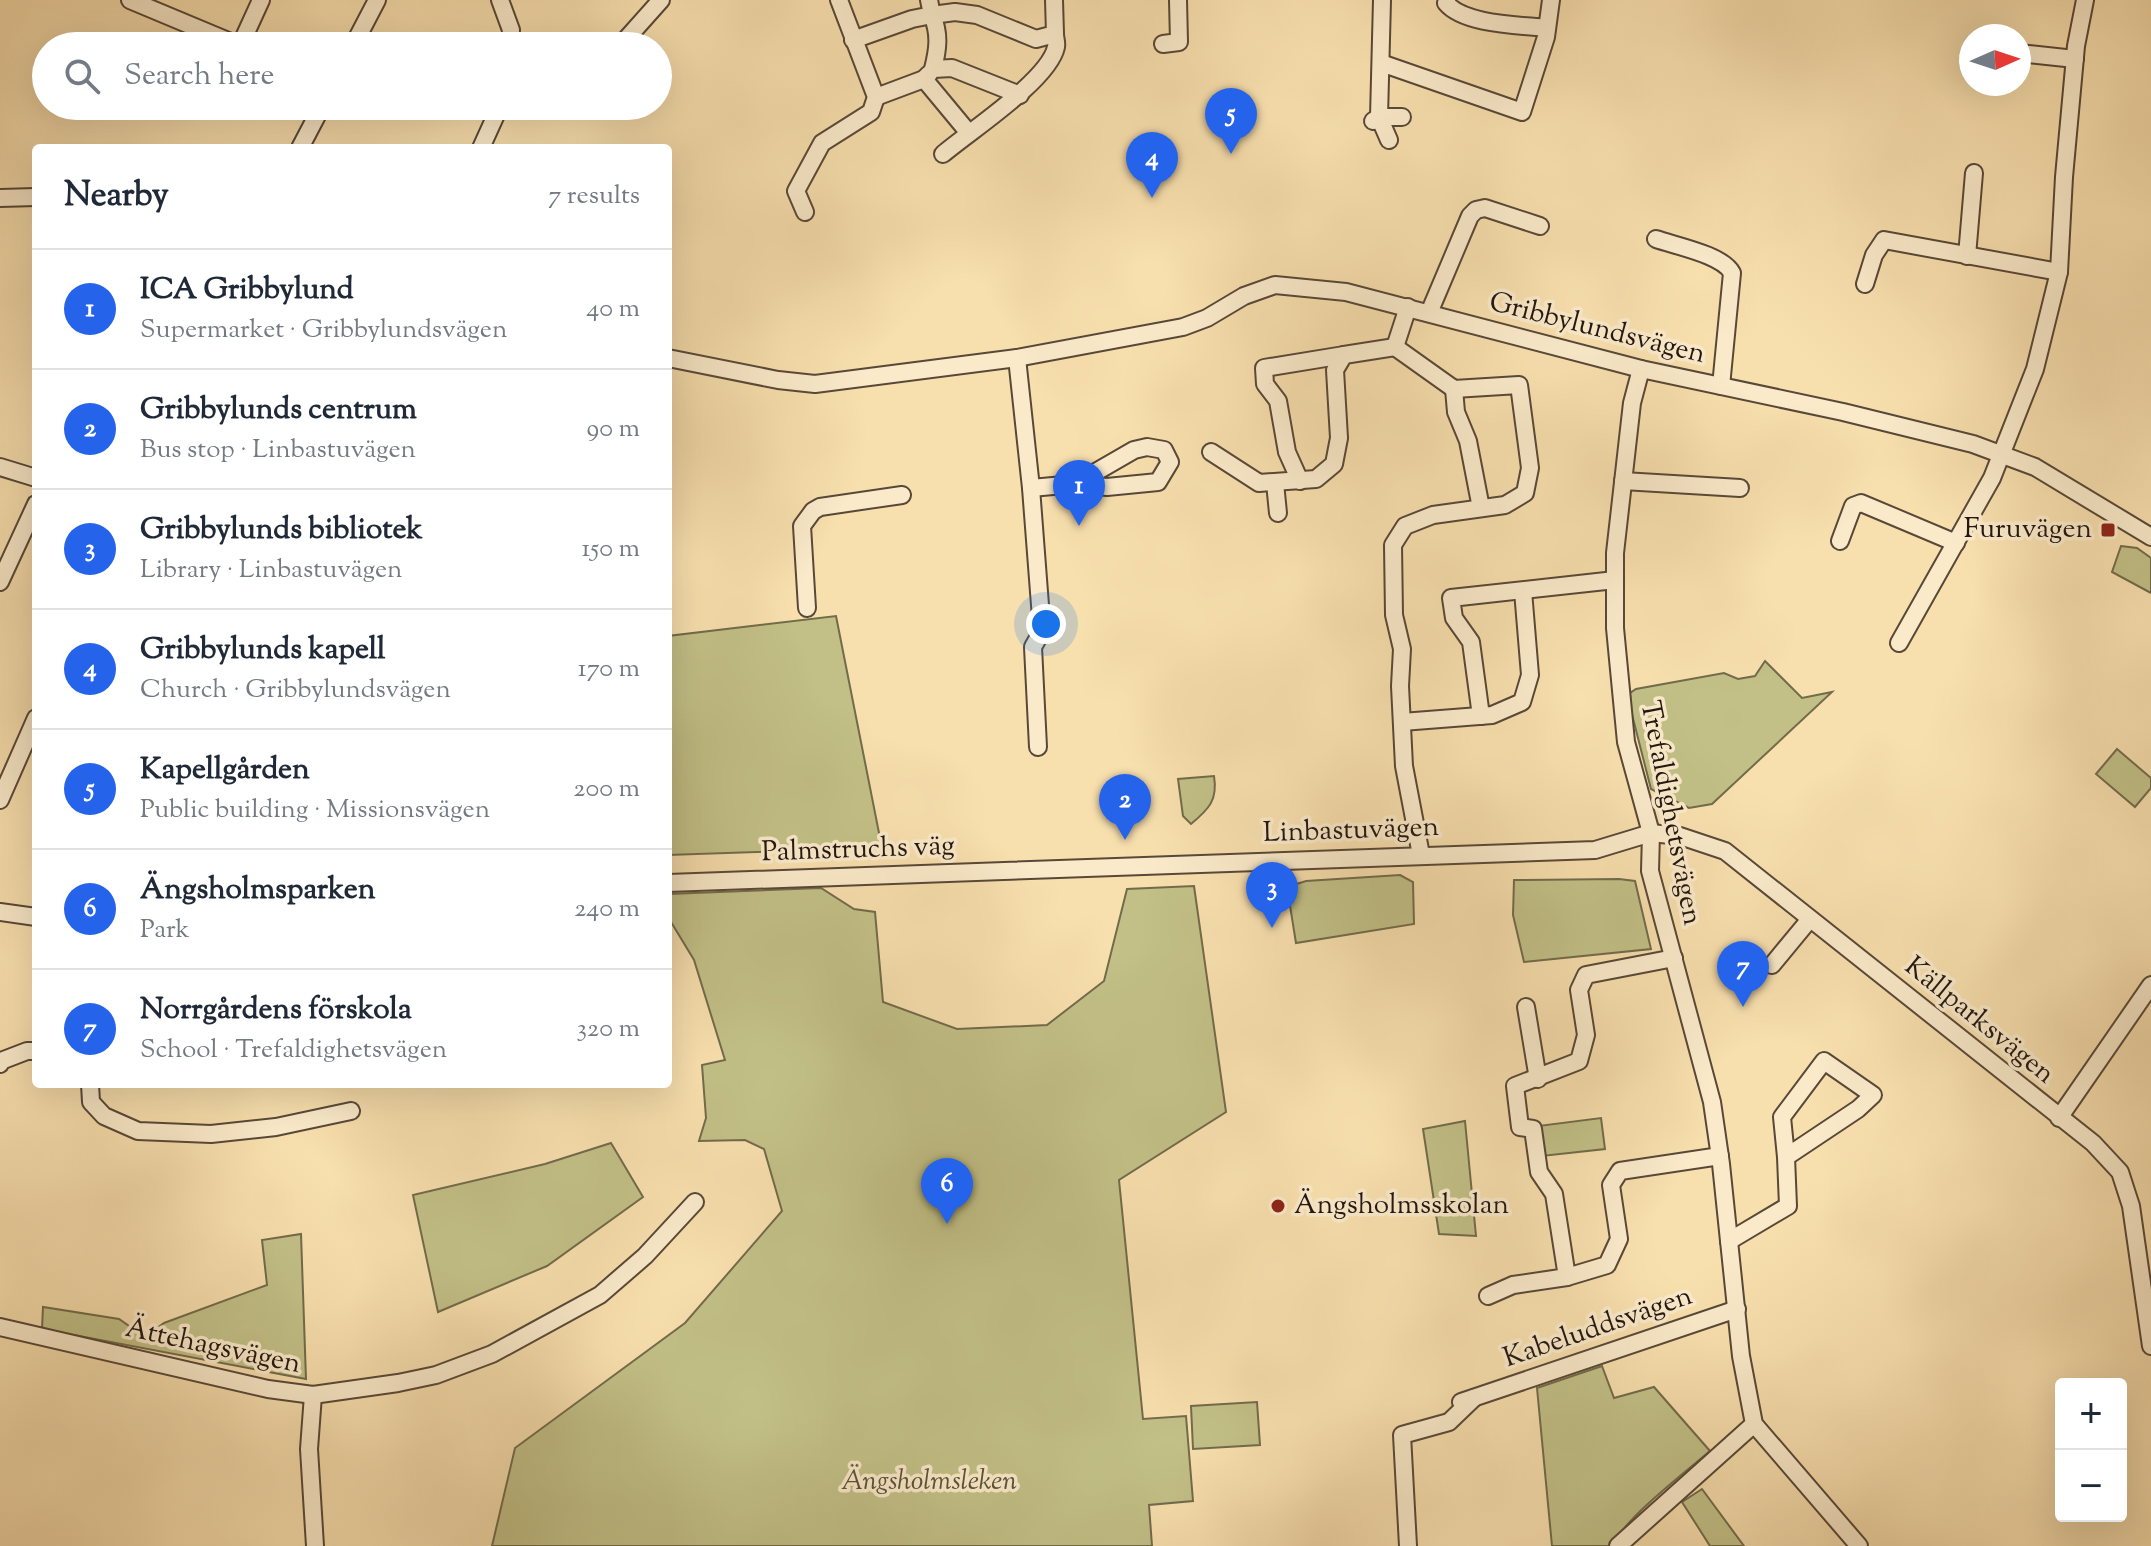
<!DOCTYPE html>
<html lang="en">
<head>
<meta charset="utf-8">
<style>
  body { margin:0; font-family:"Sorts Mill Goudy",serif; background:#f6f6f7; color:#1f2937 }
  .controls { position:absolute; right:24px; bottom:24px; display:grid; overflow:hidden; border-radius:8px; box-shadow:0 8px 32px #0002 }
  .controls button { width:72px; height:72px; display:grid; place-items:center; padding:0; border:0; border-bottom:2px solid #e0e1e3; background:#fff; color:#1f2937; font:40px sans-serif }
  .compass { position:absolute; left:1959px; top:24px; width:72px; height:72px; border-radius:50%; background:#fff; box-shadow:0 8px 32px #0002; rotate:87deg }
  .you { position:absolute; left:1046px; top:624px; width:28px; height:28px; margin:-20px; border:6px solid #fff; border-radius:50%; background:#1a73e8; box-shadow:0 0 0 12px #1a73e833 }
  .badge { display:grid; place-items:center; width:52px; height:52px; border-radius:50%; background:#2563eb; color:#fff; font-size:26px; font-weight:700 }
  .pin { position:absolute; translate:-50% -66px; filter:drop-shadow(0 2px 4px #0008) }
  .pin::after { content:''; position:absolute; top:42px; width:28px; height:24px; background:inherit; clip-path:polygon(0 0,100% 0,50% 100%) }
  .list { margin:0; padding:0; list-style:none }
  h2 { display:flex; justify-content:space-between; align-items:center; height:104px; margin:0; padding:0 32px; font-size:34px }
  h2 small { font-size:26px; font-weight:400; color:#747a83 }
  .list li { display:grid; grid-template-columns:52px 1fr auto; gap:24px; align-items:center; box-sizing:border-box; height:120px; padding:0 32px; border-top:2px solid #e0e1e3 }
  .list b { display:block; font-size:30px; white-space:nowrap }
  .list p { margin:0; font-size:26px; white-space:nowrap; color:#747a83 }
  .list em { font-size:26px; font-style:normal; color:#747a83 }
  .icon { flex:none; width:44px; height:44px; fill:none; stroke:currentColor; stroke-width:2; stroke-linecap:round; stroke-linejoin:round }
  .map { position:relative; flex:none; width:2151px; height:1546px; overflow:hidden }
  .search { position:absolute; background:#fff; box-shadow:0 8px 32px #0002; left:32px; top:32px; width:640px; height:88px; display:flex; align-items:center; gap:20px; box-sizing:border-box; padding:0 28px; border-radius:44px; color:#747a83; font-size:30px }
  .panel { position:absolute; background:#fff; box-shadow:0 8px 32px #0002; left:32px; top:144px; width:640px; height:944px; border-radius:8px }
  .map>svg:first-child { display:block }
  .green { fill:#c2c087; stroke:#726b4c; stroke-width:2 }
  .lines { fill:none; stroke-linecap:round; stroke-linejoin:round }
  .minor-casing { stroke:#584838; stroke-width:20 }
  .minor { stroke:#faeaca; stroke-width:16 }
  .poi-dot { fill:#8f2418; stroke:#faeaca; stroke-width:3 }
  .labels { text-anchor:middle; dominant-baseline:central; stroke-width:7; stroke-linejoin:round; paint-order:stroke }
  .street-label { font-size:28px; fill:#221611; stroke:#faeaca }
  .poi-label { font-size:28px; fill:#221611; stroke:#faeaca; text-anchor:end }
  .park-label { font-size:28px; font-style:italic; fill:#5a523a; stroke:#faeaca }
</style>
</head>
<body>
<div class="map">
<svg width="2151" height="1546" viewBox="0 0 2151 1546">
  <rect width="100%" height="100%" fill="#f8dfae"/>
  <filter id="stains"><feTurbulence type="fractalNoise" baseFrequency=".0025" numOctaves="4"/><feColorMatrix values="0 0 0 0 .2 0 0 0 0 .09 0 0 0 0 .02 0 0 0 .5 -.17"/></filter>
  <radialGradient id="worn" r=".72"><stop offset=".6" stop-color="#630" stop-opacity="0"/><stop offset="1" stop-color="#630" stop-opacity=".3"/></radialGradient>
  <!-- green -->
  <g class="green">
    <path d="M 2121,546 L 2137,548 L 2151,558 L 2151,593 L 2112,572 Z"/>
    <path d="M 836,616 L 882,848 L 668,855 L 668,636 Z"/>
    <path d="M 1765,661 L 1802,698 L 1832,692 L 1712,804 L 1689,808 L 1651,789 L 1627,695 L 1636,689 L 1724,673 L 1738,679 L 1755,676 Z"/>
    <path d="M 2117,749 L 2151,778 L 2151,788 L 2135,807 L 2096,774 Z"/>
    <path d="M 1214,776 C 1218,800 1209,809 1191,824 L 1183,816 L 1178,779 Z"/>
    <path d="M 1400,875 L 1413,882 L 1414,924 L 1296,943 L 1287,887 L 1306,881 Z"/>
    <path d="M 1619,879 L 1635,881 L 1651,949 L 1524,962 L 1513,915 L 1514,880 Z"/>
    <path d="M 1194,886 L 1226,1112 L 1119,1180 L 1143,1419 L 1186,1416 L 1193,1501 L 1149,1505 L 1152,1546 L 492,1546 L 515,1448 L 685,1323 L 782,1211 L 764,1149 L 745,1140 L 699,1141 L 706,1118 L 702,1065 L 725,1060 L 694,960 L 668,917 L 668,894 L 821,888 L 854,909 L 875,912 L 883,1002 L 957,1029 L 1047,1025 L 1104,981 L 1127,889 Z"/>
    <path d="M 1601,1118 L 1605,1149 L 1542,1156 L 1538,1126 Z"/>
    <path d="M 1465,1121 L 1476,1236 L 1439,1234 L 1423,1129 Z"/>
    <path d="M 611,1143 L 643,1197 L 547,1266 L 438,1312 L 413,1195 L 545,1164 Z"/>
    <path d="M 301,1234 L 306,1379 L 42,1329 L 43,1307 L 119,1319 L 145,1337 L 164,1323 L 267,1285 L 262,1240 Z"/>
    <path d="M 1602,1366 L 1614,1398 L 1654,1387 L 1710,1451 C 1688,1470 1621,1521 1613,1546 L 1552,1546 L 1537,1388 Z"/>
    <path d="M 1257,1402 L 1260,1445 L 1193,1449 L 1191,1406 Z"/>
    <path d="M 1702,1489 L 1744,1546 L 1710,1546 L 1682,1502 Z"/>
  </g>
  <g class="lines">
    <defs>
      <g id="minor">
        <path d="M 130,0 L 240,46"/>
        <path d="M 500,0 L 511,30 L 510,46"/>
        <path d="M 1382,0 L 1379,117 L 1389,140"/>
        <path d="M 1447,0 L 1446,3 C 1464,25 1521,25 1547,28"/>
        <path d="M 853,40 L 912,19 L 932,15 L 929,0"/>
        <path d="M 1163,44 L 1179,42 L 1178,0"/>
        <path d="M 240,46 L 261,0"/>
        <path d="M 353,46 L 377,0"/>
        <path d="M 620,46 L 661,0"/>
        <path d="M 2019,53 L 2075,59"/>
        <path d="M 1381,63 L 1522,112 L 1546,37 L 1551,0"/>
        <path d="M 924,79 L 968,132"/>
        <path d="M 1020,95 L 952,68 L 933,69 C 938,49 940,34 932,15 L 955,12 L 977,15 L 1036,39 L 1055,34 L 1054,0"/>
        <path d="M 876,97 L 924,79 L 929,74"/>
        <path d="M 1373,121 L 1379,117 L 1402,117"/>
        <path d="M 300,148 L 322,106"/>
        <path d="M 481,148 L 500,106"/>
        <path d="M 943,154 C 970,131 1049,80 1056,47 C 1057,43 1055,38 1055,34"/>
        <path d="M 0,198 L 36,197"/>
        <path d="M 805,212 L 796,191 L 822,143 L 871,112 L 876,97 L 839,0"/>
        <path d="M 1656,239 C 1676,246 1723,255 1732,273 L 1721,386"/>
        <path d="M 1967,256 L 1974,173"/>
        <path d="M 1865,284 L 1874,255 L 1884,240 L 2059,272"/>
        <path d="M 1408,307 L 1395,347 L 1454,389 L 1519,385 L 1530,468 L 1525,493 L 1505,505 L 1433,515 L 1405,526 L 1393,545 L 1394,615 L 1402,649 L 1400,686 L 1404,766 L 1421,855"/>
        <path d="M 1429,313 L 1470,216 L 1476,210 L 1485,208 L 1540,226"/>
        <path d="M 668,358 L 778,380 L 815,384 L 1017,358 L 1183,327 L 1207,318 L 1244,296 L 1275,285 L 1346,292 L 1641,369 L 1843,412 L 1973,444 L 2035,467 L 2151,537"/>
        <path d="M 1017,358 L 1031,488 L 1042,631 L 1033,647 L 1038,747"/>
        <path d="M 1641,369 L 1632,403 L 1615,553 L 1615,628 L 1626,742 L 1651,833 L 1650,871 L 1712,1102 L 1721,1164 L 1741,1356 L 1754,1424 L 1859,1546"/>
        <path d="M 1454,389 L 1456,412 L 1468,441 L 1481,508"/>
        <path d="M 1211,452 L 1259,483 L 1316,479 L 1334,464 L 1339,438 L 1335,370 L 1344,355 L 1395,347"/>
        <path d="M 0,467 L 36,478"/>
        <path d="M 1300,481 L 1287,452 L 1278,401 L 1265,384 L 1264,368 L 1344,355"/>
        <path d="M 1623,481 L 1740,488"/>
        <path d="M 1275,483 L 1278,513"/>
        <path d="M 1031,488 L 1075,484 L 1134,450 L 1147,447 L 1164,450 L 1170,462 L 1158,482 L 1107,487 L 1075,484"/>
        <path d="M 1840,541 L 1853,506 L 1861,503 L 1956,543"/>
        <path d="M 0,582 L 36,504"/>
        <path d="M 807,608 L 802,526 L 813,511 L 820,507 L 902,495"/>
        <path d="M 1899,643 L 1992,478 L 2035,369 L 2059,272 L 2064,177 L 2076,46 L 2085,0"/>
        <path d="M 1481,716 L 1471,642 L 1454,618 L 1451,598 L 1615,580"/>
        <path d="M 1402,722 L 1492,715 L 1522,702 L 1530,675 L 1523,591"/>
        <path d="M 0,800 L 36,718"/>
        <path d="M 668,883 L 1595,850 L 1651,833 L 1680,836 L 1725,851 L 2093,1143 L 2120,1172 L 2131,1206 L 2151,1346"/>
        <path d="M 0,912 L 36,917"/>
        <path d="M 1772,965 L 1810,919"/>
        <path d="M 1526,1007 L 1538,1079"/>
        <path d="M 0,1064 L 1,1061 L 27,1051 L 36,1051"/>
        <path d="M 90,1084 L 91,1102 L 104,1116 L 138,1131 L 211,1134 L 276,1127 L 351,1111"/>
        <path d="M 2059,1118 L 2151,985"/>
        <path d="M 1729,1241 L 1788,1206 L 1786,1157 L 1858,1109 L 1873,1095 L 1824,1061 L 1782,1117 L 1786,1157"/>
        <path d="M 1567,1277 L 1607,1265 L 1619,1239 L 1611,1185 L 1620,1171 L 1720,1156"/>
        <path d="M 1488,1296 L 1513,1285 L 1567,1277 L 1554,1194 L 1539,1172 L 1533,1129 L 1520,1127 L 1515,1086 L 1579,1061 L 1586,1035 L 1579,990 L 1586,975 L 1674,958"/>
        <path d="M 0,1327 L 268,1389 L 313,1395 L 398,1383 L 436,1375 L 492,1354 L 600,1295 L 645,1256 L 695,1202"/>
        <path d="M 313,1395 L 309,1449 L 315,1546"/>
        <path d="M 1461,1402 L 1737,1309"/>
        <path d="M 1408,1546 L 1402,1435 L 1449,1422 L 1474,1398"/>
        <path d="M 1618,1546 L 1754,1424"/>
      </g>
    </defs>
    <!-- minor casing -->
    <use href="#minor" class="minor-casing"/>
    <!-- minor -->
    <use href="#minor" class="minor"/>
  </g>
  <!-- markers -->
  <g class="poi-dot">
    <rect x="2100" y="522" width="16" height="16" rx="4"/>
    <circle cx="1278" cy="1206" r="8"/>
  </g>
  <g class="labels">
    <!-- street labels -->
    <g class="street-label">
      <text transform="translate(1597 329) rotate(14)">Gribbylundsvägen</text>
      <text transform="translate(1670 813) rotate(79)">Trefaldighetsvägen</text>
      <text transform="translate(1351 831) rotate(-2)">Linbastuvägen</text>
      <text transform="translate(858 850) rotate(-2)">Palmstruchs väg</text>
      <text transform="translate(1979 1021) rotate(39)">Källparksvägen</text>
      <text transform="translate(1598 1328) rotate(-19)">Kabeluddsvägen</text>
      <text transform="translate(213 1347) rotate(12)">Ättehagsvägen</text>
    </g>
    <!-- poi labels -->
    <g class="poi-label">
      <text x="2092" y="530">Furuvägen</text>
      <text x="1294" y="1206" text-anchor="start">Ängsholmsskolan</text>
    </g>
    <!-- park labels -->
    <g class="park-label">
      <text x="929" y="1482">Ängsholmsleken</text>
    </g>
  </g>
  <rect width="100%" height="100%" filter="url(#stains)"/>
  <rect width="100%" height="100%" fill="url(#worn)"/>
</svg>
<div class="controls">
<button>+</button>
<button>−</button>
</div>
<svg class="compass" viewBox="-18 -18 36 36"><path d="M0-13l5 13h-10z" fill="#e53935"/><path d="M0 13l5-13h-10z" fill="#747a83"/></svg>
<div class="you"></div>
<div class="pin badge" style="left:1079px;top:526px">1</div>
<div class="pin badge" style="left:1125px;top:840px">2</div>
<div class="pin badge" style="left:1272px;top:928px">3</div>
<div class="pin badge" style="left:1152px;top:198px">4</div>
<div class="pin badge" style="left:1231px;top:154px">5</div>
<div class="pin badge" style="left:947px;top:1224px">6</div>
<div class="pin badge" style="left:1743px;top:1007px">7</div>
<div class="search"><svg class="icon" aria-label="search" viewBox="0 0 24 24"><circle cx="10" cy="10" r="6"/><path d="M15 15l6 6"/></svg>Search here</div>
<section class="panel">
<h2>Nearby<small>7 results</small></h2>
<ul class="list">
<li><span class="badge">1</span><div><b>ICA Gribbylund</b><p>Supermarket · Gribbylundsvägen</p></div><em>40 m</em></li>
<li><span class="badge">2</span><div><b>Gribbylunds centrum</b><p>Bus stop · Linbastuvägen</p></div><em>90 m</em></li>
<li><span class="badge">3</span><div><b>Gribbylunds bibliotek</b><p>Library · Linbastuvägen</p></div><em>150 m</em></li>
<li><span class="badge">4</span><div><b>Gribbylunds kapell</b><p>Church · Gribbylundsvägen</p></div><em>170 m</em></li>
<li><span class="badge">5</span><div><b>Kapellgården</b><p>Public building · Missionsvägen</p></div><em>200 m</em></li>
<li><span class="badge">6</span><div><b>Ängsholmsparken</b><p>Park</p></div><em>240 m</em></li>
<li><span class="badge">7</span><div><b>Norrgårdens förskola</b><p>School · Trefaldighetsvägen</p></div><em>320 m</em></li>
</ul>
</section>
</div>
</body>
</html>
